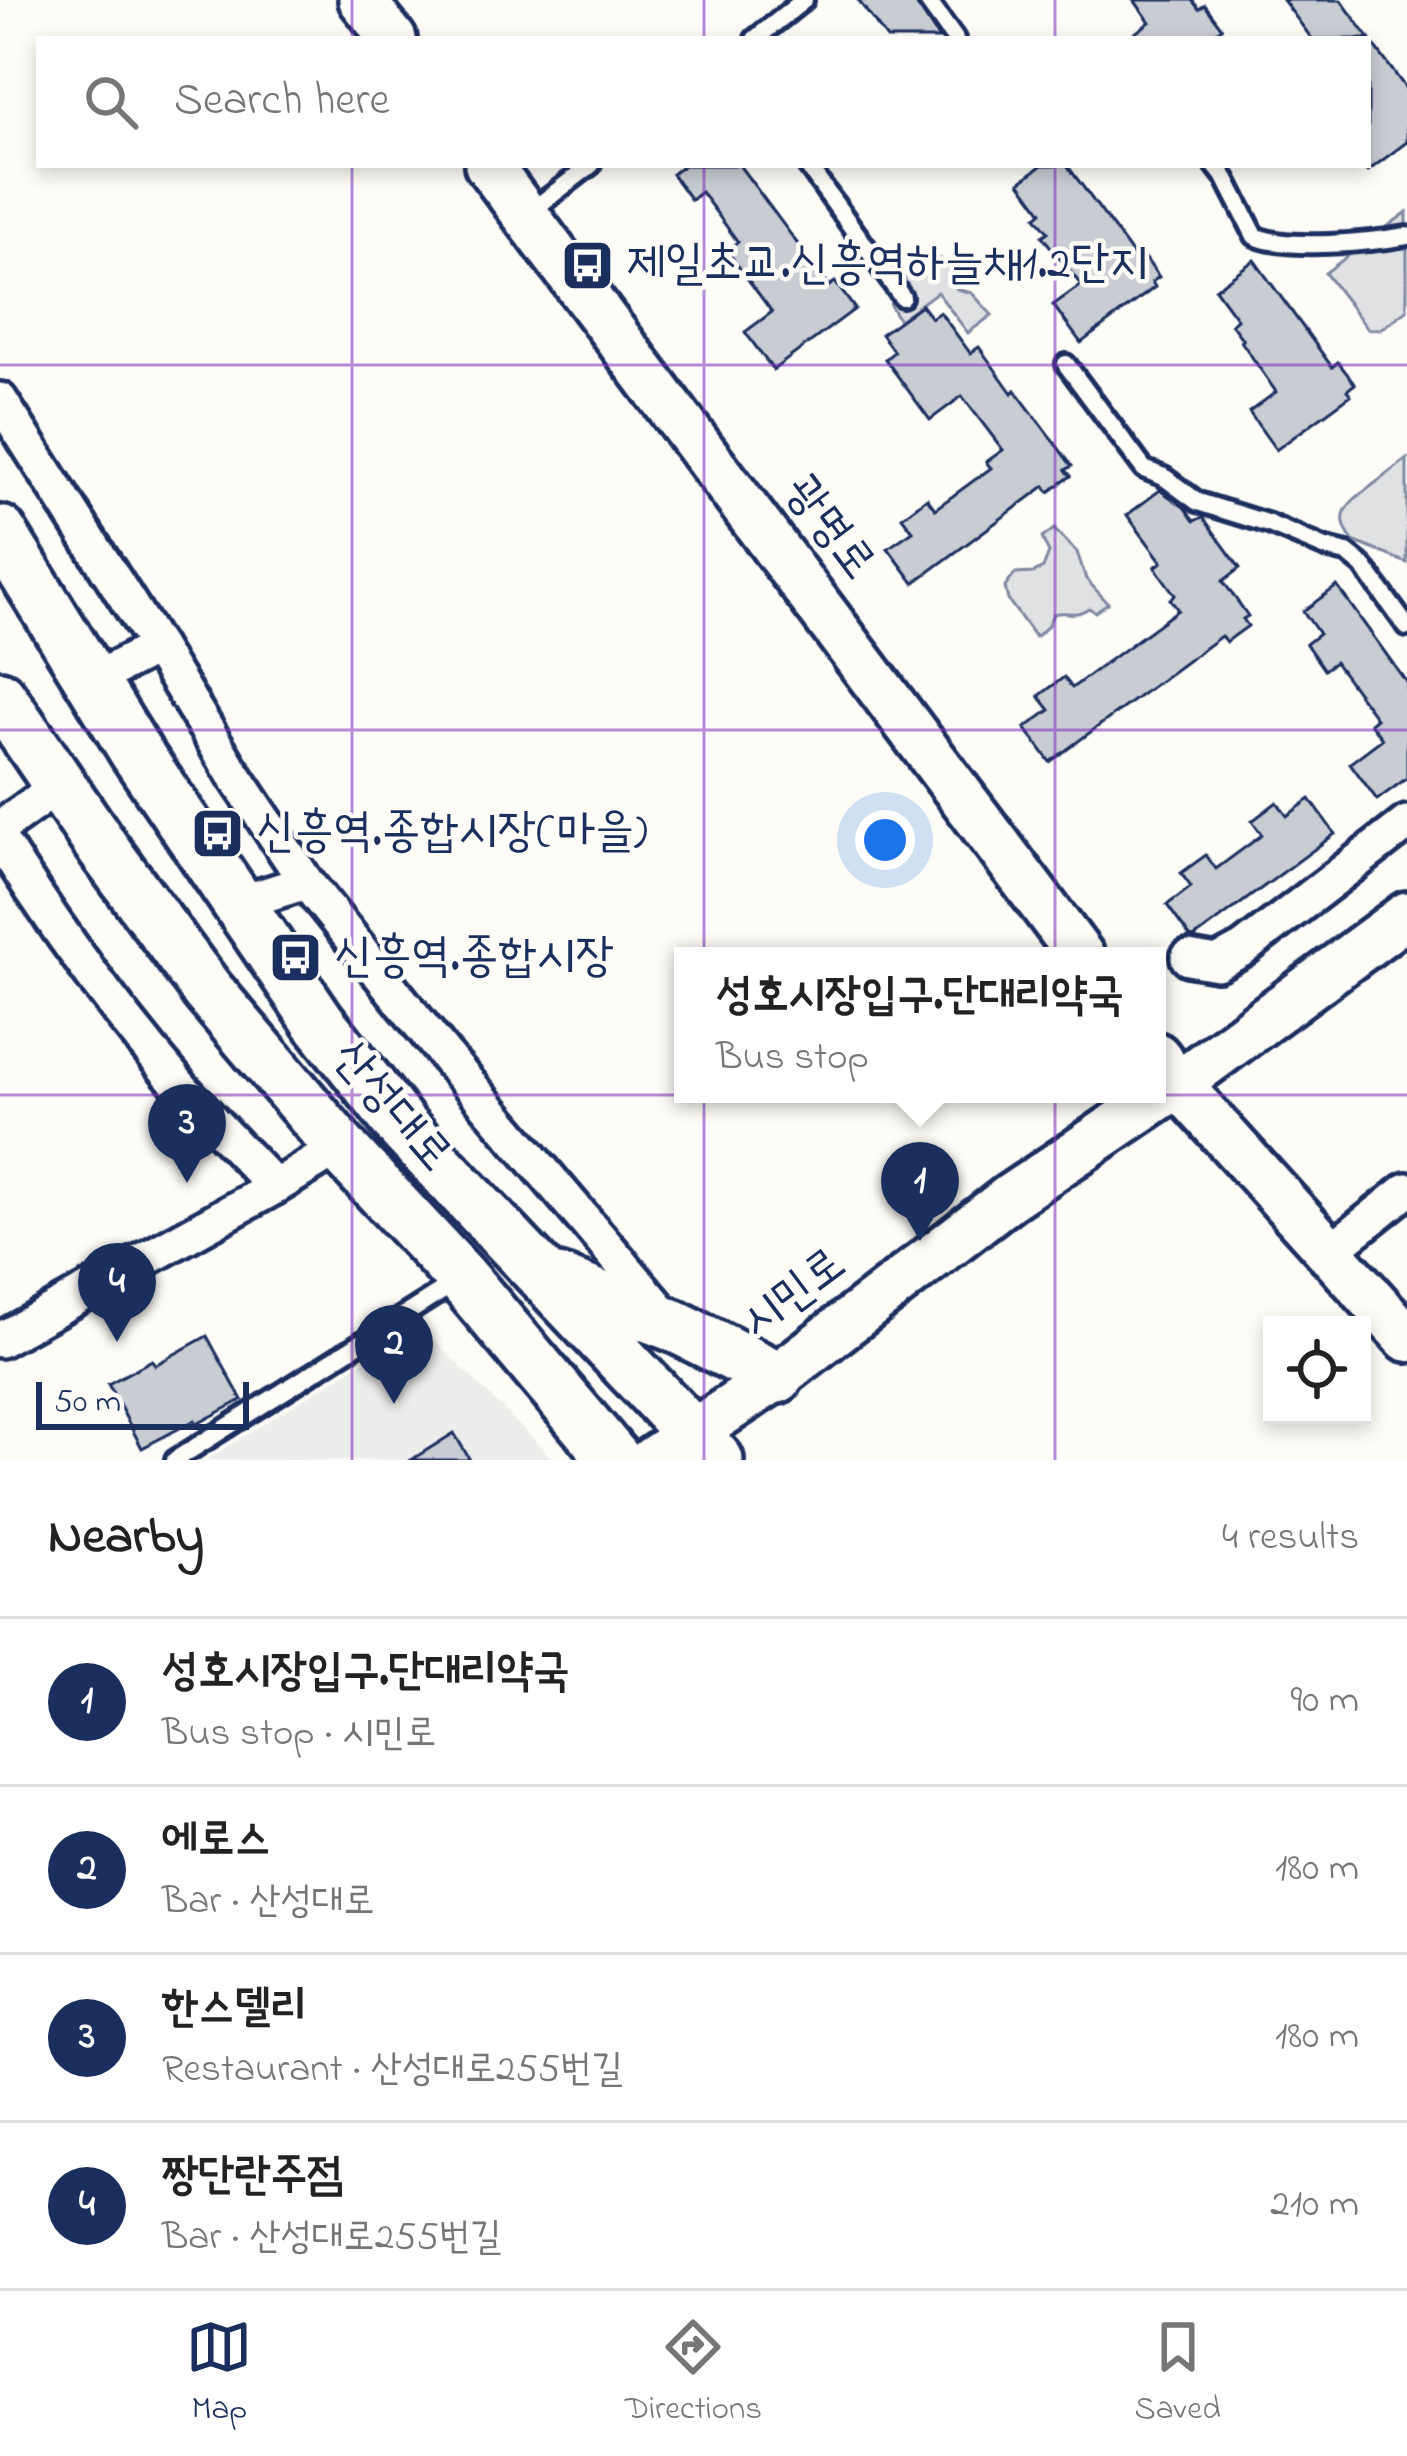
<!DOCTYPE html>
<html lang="en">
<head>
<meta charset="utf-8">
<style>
  body { margin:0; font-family:"Indie Flower","Poor Story",sans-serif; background:#f6f6f6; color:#222 }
  .controls { position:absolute; right:36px; bottom:36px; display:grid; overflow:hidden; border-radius:0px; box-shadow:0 6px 18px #0003 }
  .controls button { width:108px; height:108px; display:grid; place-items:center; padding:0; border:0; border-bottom:3px solid #e0e0e0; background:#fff; color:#222; font:60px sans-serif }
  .scale { position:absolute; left:36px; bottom:30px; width:213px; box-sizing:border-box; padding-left:12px; border:6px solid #1b2f5e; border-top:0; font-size:33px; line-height:42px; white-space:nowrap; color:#1b2f5e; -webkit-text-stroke:9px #fdfcf7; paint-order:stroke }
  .you { position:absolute; left:885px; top:840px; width:42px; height:42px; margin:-30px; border:9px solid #fff; border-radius:50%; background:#1a73e8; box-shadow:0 0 0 18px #1a73e833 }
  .badge { display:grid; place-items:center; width:78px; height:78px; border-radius:50%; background:#1b2f5e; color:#fff; font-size:39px; font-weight:700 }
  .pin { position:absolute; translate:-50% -99px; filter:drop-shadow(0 3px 6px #0008) }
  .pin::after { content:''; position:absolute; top:63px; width:42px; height:36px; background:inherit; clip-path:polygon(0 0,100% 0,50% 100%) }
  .popup { position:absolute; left:674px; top:947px; width:492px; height:156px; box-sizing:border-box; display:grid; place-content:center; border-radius:0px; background:#fff; filter:drop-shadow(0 3px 9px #0005); font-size:39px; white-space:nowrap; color:#767676 }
  .popup b { font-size:45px; color:#222 }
  .popup::after { content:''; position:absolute; left:50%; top:100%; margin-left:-24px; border:24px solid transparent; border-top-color:#fff }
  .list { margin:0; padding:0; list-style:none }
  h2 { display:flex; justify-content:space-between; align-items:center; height:156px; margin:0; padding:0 48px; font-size:51px }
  h2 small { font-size:39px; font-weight:400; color:#767676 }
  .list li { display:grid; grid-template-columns:78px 1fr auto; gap:36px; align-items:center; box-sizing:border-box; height:168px; padding:0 48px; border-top:3px solid #e0e0e0 }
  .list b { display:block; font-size:45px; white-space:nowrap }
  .list p { margin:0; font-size:39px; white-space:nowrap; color:#767676 }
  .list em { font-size:39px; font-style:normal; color:#767676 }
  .icon { flex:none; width:66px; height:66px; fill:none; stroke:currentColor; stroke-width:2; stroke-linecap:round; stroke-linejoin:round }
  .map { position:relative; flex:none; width:1407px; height:1460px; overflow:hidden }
  .search { position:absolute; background:#fff; box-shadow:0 6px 18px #0003; left:36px; right:36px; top:36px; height:132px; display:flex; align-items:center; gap:30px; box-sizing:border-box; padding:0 42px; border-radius:0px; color:#767676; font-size:45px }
  .sheet { height:828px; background:#fff }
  nav { display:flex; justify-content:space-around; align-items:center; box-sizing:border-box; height:168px; border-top:3px solid #e0e0e0; background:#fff; font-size:33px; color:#767676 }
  nav a { display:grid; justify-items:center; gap:6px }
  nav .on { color:#1b2f5e }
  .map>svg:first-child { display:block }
  .built { fill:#edeeec }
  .green { fill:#e0e1e3; stroke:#7e88a0; stroke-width:3 }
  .building { fill:#c9ccd3; stroke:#1b2f5e; stroke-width:3 }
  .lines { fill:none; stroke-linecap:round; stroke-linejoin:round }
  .service-casing { stroke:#1b2f5e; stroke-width:26 }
  .minor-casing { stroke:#1b2f5e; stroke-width:42 }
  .secondary-casing { stroke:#1b2f5e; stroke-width:54 }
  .primary-casing { stroke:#1b2f5e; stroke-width:60 }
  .service { stroke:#fdfcf7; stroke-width:16 }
  .minor { stroke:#fdfcf7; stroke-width:33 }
  .secondary { stroke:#fdfcf7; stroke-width:45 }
  .primary { stroke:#fdfcf7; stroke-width:51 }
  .grid { fill:none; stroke:#7b2cbf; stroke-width:3; stroke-opacity:0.55 }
  .labels { text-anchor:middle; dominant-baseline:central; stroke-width:9; stroke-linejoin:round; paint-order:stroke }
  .poi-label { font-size:48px; fill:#1b2f5e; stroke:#fdfcf7; text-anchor:start }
  .street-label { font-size:48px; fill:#1b2f5e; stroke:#fdfcf7 }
</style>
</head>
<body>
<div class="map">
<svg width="1407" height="1460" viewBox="0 0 1407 1460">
  <rect width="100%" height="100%" fill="#fdfcf7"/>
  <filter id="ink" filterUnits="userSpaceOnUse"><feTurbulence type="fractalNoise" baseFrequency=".00833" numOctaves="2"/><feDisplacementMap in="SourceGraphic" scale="24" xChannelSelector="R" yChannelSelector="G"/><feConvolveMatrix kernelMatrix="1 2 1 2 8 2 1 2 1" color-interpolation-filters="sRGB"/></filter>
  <g filter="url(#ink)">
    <!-- built -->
    <path class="built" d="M 420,1326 L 554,1460 L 206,1460 Z"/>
    <!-- green -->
    <g class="green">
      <path d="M 1407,212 L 1407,310 L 1381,329 L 1368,329 L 1325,273 Z"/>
      <path d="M 928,254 C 950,260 951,269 957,289 L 972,293 L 992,315 L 968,333 L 937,292 L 899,320 L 890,305 C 895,291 897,279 912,275 L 918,258 Z"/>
      <path d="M 1407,459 L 1407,563 L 1353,541 C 1331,512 1351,502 1374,484 C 1385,476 1396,467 1407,459 Z"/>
      <path d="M 1054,529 L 1077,552 L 1086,579 L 1108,603 L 1095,612 L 1089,608 C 1073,618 1068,610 1053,614 L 1047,627 L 1035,637 L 1008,600 L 1005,587 L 1015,574 L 1034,573 L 1043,568 L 1049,553 L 1042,538 Z"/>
    </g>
    <!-- building -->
    <g class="building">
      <path d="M 858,0 L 914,0 L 939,39 L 887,39 Z"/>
      <path d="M 1134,0 L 1192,0 L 1199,9 L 1205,5 L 1222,28 L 1207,39 L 1127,39 L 1150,22 Z"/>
      <path d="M 1283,0 L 1341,0 L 1407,90 L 1407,142 L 1368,171 L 1368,39 L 1312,39 Z"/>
      <path d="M 684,165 L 739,165 L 829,286 L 835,282 L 855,309 L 773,370 L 745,332 L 772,312 L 727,251 L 738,242 L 701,192 L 691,200 L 672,174 Z"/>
      <path d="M 1042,165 L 1067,165 L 1137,260 L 1143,255 L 1159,277 L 1152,282 L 1155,287 L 1081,343 L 1053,305 L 1081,285 L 1042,236 L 1048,232 L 1036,217 L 1042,212 L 1020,182 Z"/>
      <path d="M 1254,260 L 1332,367 L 1338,362 L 1355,384 L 1347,390 L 1351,395 L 1276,450 L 1249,412 L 1276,392 L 1241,341 L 1243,340 L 1231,324 L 1237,319 L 1215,289 Z"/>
      <path d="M 921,305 L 931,318 L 940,312 L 970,353 L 979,347 L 1012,393 L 1015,390 L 1072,466 L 1066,470 L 1071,476 L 1049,492 L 1045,486 L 914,583 L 888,548 L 913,531 L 902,517 L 927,498 L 935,509 L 991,468 L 986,462 L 1003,450 L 962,396 L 930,420 L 885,359 L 894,352 L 881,334 Z"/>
      <path d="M 1160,490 L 1184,507 L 1194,521 L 1203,517 L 1240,568 L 1223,581 L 1248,616 L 1243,619 L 1248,626 L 1226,642 L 1221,636 L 1050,762 L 1025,728 L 1050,710 L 1039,696 L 1064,677 L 1072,688 L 1178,610 L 1170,599 L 1175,595 L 1155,567 L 1162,562 L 1127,515 Z"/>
      <path d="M 1337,586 L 1407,683 L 1407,778 L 1377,800 L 1350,763 L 1382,739 L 1370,723 L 1376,718 L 1335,662 L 1324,670 L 1306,644 L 1319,634 L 1303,611 Z"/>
      <path d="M 1310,799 L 1335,834 L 1194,938 L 1190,937 L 1167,905 L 1191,887 L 1181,873 L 1206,855 L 1216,869 L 1262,835 L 1252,821 L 1277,802 L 1287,816 Z"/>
      <path d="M 207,1336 L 242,1400 L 197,1424 L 195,1420 L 142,1448 L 108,1384 L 152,1360 L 155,1365 Z"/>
      <path d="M 454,1433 L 470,1460 L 411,1460 Z"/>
    </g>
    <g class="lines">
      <defs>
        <g id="service">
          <path d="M 927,0 L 955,39"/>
          <path d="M 755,39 L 804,0"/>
          <path d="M 807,165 L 902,297"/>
          <path d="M 1215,165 L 1226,179 L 1255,236 C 1286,251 1372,242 1407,236"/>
          <path d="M 526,215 L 591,165"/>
          <path d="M 1066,364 L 1144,469 L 1164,477 L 1198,502 L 1269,524 L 1326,548 L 1347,553 L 1363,566 L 1407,627"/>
          <path d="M 175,1460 L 458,1281"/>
        </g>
        <g id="minor">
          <path d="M 0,400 L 157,647 L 231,770 L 306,882 L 447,1058 L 666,1316"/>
          <path d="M 91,681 L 157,647"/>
          <path d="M 0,828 L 60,785"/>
          <path d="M 0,840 C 54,926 114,1009 180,1086 C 210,1120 243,1153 275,1187"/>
          <path d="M 236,904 L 306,882"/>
          <path d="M 1188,958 L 1217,963 L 1243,949 L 1407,823"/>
          <path d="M 1329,1252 L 1407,1190"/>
          <path d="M 0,1340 L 275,1187 L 340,1147"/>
        </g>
        <g id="secondary">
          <path d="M 362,0 L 393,39"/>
          <path d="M 488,165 L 1081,956"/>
          <path d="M 1157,1056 L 1178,1084 L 1407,1338"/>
          <path d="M 652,1460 L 777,1377 L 1009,1198 L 1178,1084 L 1407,915"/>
        </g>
        <g id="primary">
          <path d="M 0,532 L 137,754 L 319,1022 L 403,1128 L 717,1460"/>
          <path d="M 0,697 L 104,850 L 207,990 L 340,1147 L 462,1278 L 615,1460"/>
          <path d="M 558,1281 L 675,1326 L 777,1377"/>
        </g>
      </defs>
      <!-- service casing -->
      <use href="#service" class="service-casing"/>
      <!-- minor casing -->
      <use href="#minor" class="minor-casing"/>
      <!-- secondary casing -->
      <use href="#secondary" class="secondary-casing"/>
      <!-- primary casing -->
      <use href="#primary" class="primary-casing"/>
      <!-- service -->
      <use href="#service" class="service"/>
      <!-- minor -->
      <use href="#minor" class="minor"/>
      <!-- secondary -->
      <use href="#secondary" class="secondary"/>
      <!-- primary -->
      <use href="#primary" class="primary"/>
    </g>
  </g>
  <!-- grid -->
  <path class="grid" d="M 352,0 L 352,39M 704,0 L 704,39M 1055,0 L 1055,39M 352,165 L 352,1460M 704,165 L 704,1460M 1055,165 L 1055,1460M 0,365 L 1407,365M 0,730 L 1407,730M 0,1095 L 1407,1095"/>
  <!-- icons -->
  <defs>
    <symbol id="bus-square" viewBox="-11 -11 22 22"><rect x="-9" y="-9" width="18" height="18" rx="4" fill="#1b2f5e" stroke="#fdfcf7"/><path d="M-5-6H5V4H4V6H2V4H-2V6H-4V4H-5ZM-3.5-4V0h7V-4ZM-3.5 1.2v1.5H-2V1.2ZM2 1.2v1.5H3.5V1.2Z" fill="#fff"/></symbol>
  </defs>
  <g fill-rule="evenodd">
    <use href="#bus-square" x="558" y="236" width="59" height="59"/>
    <use href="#bus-square" x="188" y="804" width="59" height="59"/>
    <use href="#bus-square" x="266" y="928" width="59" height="59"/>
  </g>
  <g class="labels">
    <!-- poi labels -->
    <g class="poi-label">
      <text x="626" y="265">제일초교.신흥역하늘채1.2단지</text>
      <text x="256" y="833">신흥역.종합시장(마을)</text>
      <text x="334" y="958">신흥역.종합시장</text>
    </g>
    <!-- street labels -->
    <g class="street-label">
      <text transform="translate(829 528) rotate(53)">광명로</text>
      <text transform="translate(391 1107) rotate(49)">산성대로</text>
      <text transform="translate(794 1294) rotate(-37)">시민로</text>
    </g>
  </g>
</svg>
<div class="controls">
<button><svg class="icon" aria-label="locate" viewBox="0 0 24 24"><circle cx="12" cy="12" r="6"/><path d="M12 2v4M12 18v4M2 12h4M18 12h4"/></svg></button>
</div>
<div class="scale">50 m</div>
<div class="you"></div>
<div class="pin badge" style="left:920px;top:1241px">1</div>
<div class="popup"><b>성호시장입구.단대리약국</b>Bus stop</div>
<div class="pin badge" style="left:394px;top:1404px">2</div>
<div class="pin badge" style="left:187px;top:1183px">3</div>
<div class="pin badge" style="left:117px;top:1342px">4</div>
<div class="search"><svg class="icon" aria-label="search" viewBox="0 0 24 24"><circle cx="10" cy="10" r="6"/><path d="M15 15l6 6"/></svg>Search here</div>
</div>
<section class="sheet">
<h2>Nearby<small>4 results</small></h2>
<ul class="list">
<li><span class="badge">1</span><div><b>성호시장입구.단대리약국</b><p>Bus stop · 시민로</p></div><em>90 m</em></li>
<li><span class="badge">2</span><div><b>에로스</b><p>Bar · 산성대로</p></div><em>180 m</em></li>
<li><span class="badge">3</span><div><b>한스델리</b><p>Restaurant · 산성대로255번길</p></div><em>180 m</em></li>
<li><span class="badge">4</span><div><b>짱단란주점</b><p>Bar · 산성대로255번길</p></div><em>210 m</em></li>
</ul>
</section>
<nav>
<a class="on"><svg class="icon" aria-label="map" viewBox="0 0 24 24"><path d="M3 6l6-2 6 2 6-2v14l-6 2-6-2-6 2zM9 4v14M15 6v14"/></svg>Map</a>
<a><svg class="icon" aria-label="directions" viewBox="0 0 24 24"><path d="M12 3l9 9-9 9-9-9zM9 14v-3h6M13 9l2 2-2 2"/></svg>Directions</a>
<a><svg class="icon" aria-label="saved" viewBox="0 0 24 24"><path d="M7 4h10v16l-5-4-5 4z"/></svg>Saved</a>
</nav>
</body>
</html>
